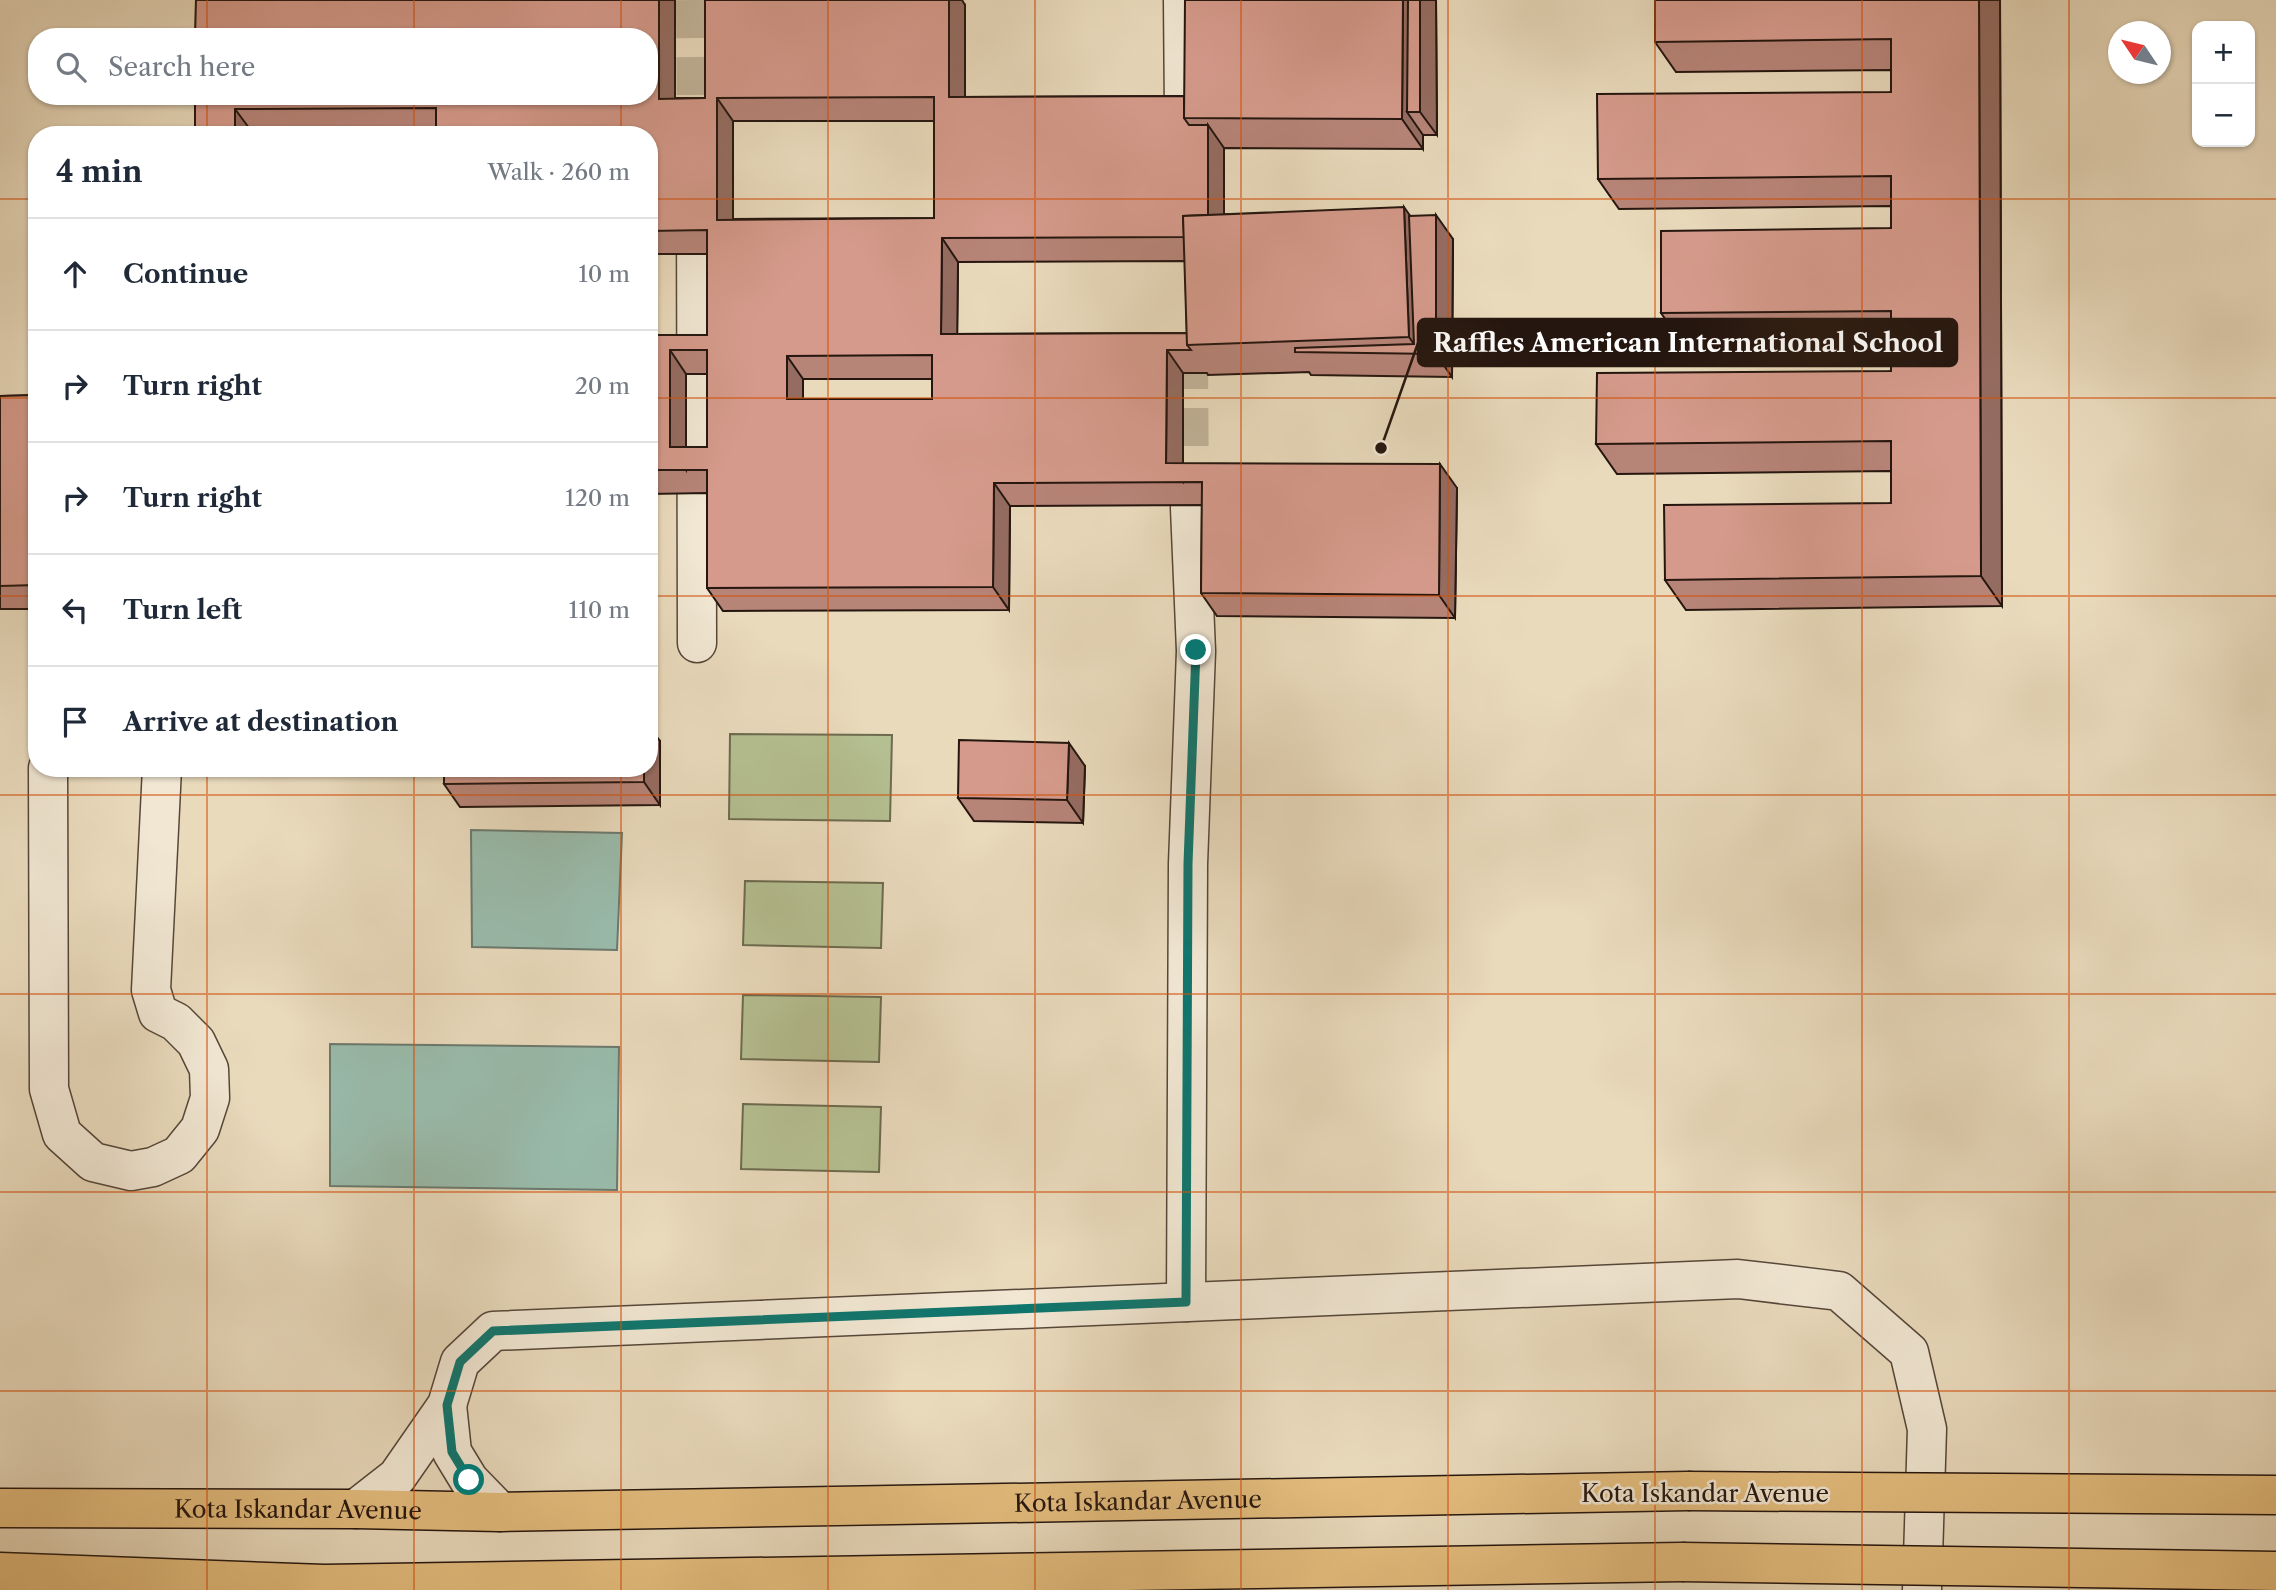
<!DOCTYPE html>
<html lang="en">
<head>
<meta charset="utf-8">
<style>
  body { margin:0; font-family:"Libre Caslon Text",serif; background:#f6f6f7; color:#1f2937 }
  .controls { position:absolute; right:21px; top:21px; display:grid; overflow:hidden; border-radius:14px; box-shadow:0 2px 5px #0004 }
  .controls button { width:63px; height:63px; display:grid; place-items:center; padding:0; border:0; border-bottom:2px solid #e0e1e3; background:#fff; color:#1f2937; font:35px sans-serif }
  .compass { position:absolute; left:2108px; top:21px; width:63px; height:63px; border-radius:50%; background:#fff; box-shadow:0 2px 5px #0004; rotate:305deg }
  .stop { position:absolute; width:21px; height:21px; margin:-16px; border:5px solid #0f766e; border-radius:50%; background:#fff }
  .stop.end { background:#0f766e; border-color:#fff; box-shadow:0 2px 7px #0008 }
  .list { margin:0; padding:0; list-style:none }
  h2 { display:flex; justify-content:space-between; align-items:center; height:91px; margin:0; padding:0 28px; font-size:30px }
  h2 small { font-size:23px; font-weight:400; color:#747a83 }
  .list li { display:grid; grid-template-columns:46px 1fr auto; gap:21px; align-items:center; box-sizing:border-box; height:112px; padding:0 28px; border-top:2px solid #e0e1e3 }
  .list b { display:block; font-size:26px; white-space:nowrap }
  .list em { font-size:23px; font-style:normal; color:#747a83 }
  .icon { flex:none; width:38px; height:38px; fill:none; stroke:currentColor; stroke-width:2; stroke-linecap:round; stroke-linejoin:round }
  .map { position:relative; flex:none; width:2276px; height:1590px; overflow:hidden }
  .search { position:absolute; background:#fff; box-shadow:0 2px 5px #0004; left:28px; top:28px; width:630px; height:77px; display:flex; align-items:center; gap:18px; box-sizing:border-box; padding:0 24px; border-radius:28px; color:#747a83; font-size:26px }
  .panel { position:absolute; background:#fff; box-shadow:0 2px 5px #0004; left:28px; top:126px; width:630px; height:651px; border-radius:28px }
  .map>svg:first-child { display:block }
  .green { fill:#b5c092; stroke:#6d6b50; stroke-width:2 }
  .water { fill:#99bbab; stroke:#6b796d; stroke-width:2 }
  .lines { fill:none; stroke-linecap:round; stroke-linejoin:round }
  .minor-tunnel { stroke:#c2b399; stroke-width:38; stroke-dasharray:38 19; stroke-linecap:butt }
  .minor-casing { stroke:#56473a; stroke-width:41 }
  .highway-casing { stroke:#25160f; stroke-width:41 }
  .minor { stroke:#f1e7d3; stroke-width:38 }
  .highway { stroke:#e4bd7e; stroke-width:38 }
  .highway-bridge-casing { stroke:#25160f; stroke-width:41; stroke-linecap:butt }
  .highway-bridge { stroke:#e4bd7e; stroke-width:38 }
  .wall { fill:#b78478; stroke:#25160f; stroke-width:2; fill-rule:evenodd }
  .shaded-wall { fill:#956c61; stroke:#25160f; stroke-width:2 }
  .building { fill:#d59a8b; stroke:#25160f; stroke-width:2; fill-rule:evenodd }
  .route { stroke:#0f766e; stroke-width:9 }
  .grid { fill:none; stroke:#d4520c; stroke-width:2; stroke-opacity:0.55 }
  .labels { text-anchor:middle; dominant-baseline:central; stroke-width:5; stroke-linejoin:round; paint-order:stroke }
  .street-label { font-size:24px; fill:#25160f; stroke:#f1e7d3 }
  .leader { fill:none; stroke:#25160f; stroke-width:2.5 }
  .callout-dot { fill:#25160f; stroke:#f1e7d3; stroke-width:2.5 }
  .callout { fill:#25160f; stroke:#25160f; stroke-width:2.5 }
  .callout-label { font-size:26px; text-anchor:middle; font-weight:bold; fill:#fff }
</style>
</head>
<body>
<div class="map">
<svg width="2276" height="1590" viewBox="0 0 2276 1590">
  <rect width="100%" height="100%" fill="#e9dabc"/>
  <filter id="stains"><feTurbulence type="fractalNoise" baseFrequency=".00286" numOctaves="4"/><feColorMatrix values="0 0 0 0 .2 0 0 0 0 .09 0 0 0 0 .02 0 0 0 .5 -.17"/></filter>
  <radialGradient id="worn" r=".72"><stop offset=".6" stop-color="#630" stop-opacity="0"/><stop offset="1" stop-color="#630" stop-opacity=".3"/></radialGradient>
  <!-- green -->
  <g class="green">
    <path d="M 730,734 L 892,735 L 890,821 L 729,819 Z"/>
    <path d="M 745,881 L 883,883 L 881,948 L 743,945 Z"/>
    <path d="M 743,995 L 881,997 L 879,1062 L 741,1059 Z"/>
    <path d="M 743,1104 L 881,1107 L 879,1172 L 741,1169 Z"/>
  </g>
  <!-- water -->
  <g class="water">
    <path d="M 471,830 L 622,833 L 617,950 L 472,947 Z"/>
    <path d="M 330,1044 L 619,1047 L 617,1190 L 330,1186 Z"/>
  </g>
  <g class="lines">
    <!-- minor-tunnel -->
    <g class="minor-tunnel">
      <path d="M 695,0 L 696,150"/>
      <path d="M 1189,351 L 1190,508"/>
    </g>
    <defs>
      <g id="minor">
        <path d="M 1183,0 L 1184,114"/>
        <path d="M 696,200 L 697,643"/>
        <path d="M 48,768 L 49,1089 L 62,1134 L 93,1162 L 131,1171 L 153,1167 L 179,1155 L 200,1129 L 210,1098 L 209,1069 L 196,1042 L 176,1022 L 158,1013 L 151,990 L 162,768"/>
        <path d="M 1186,1302 L 1188,864 L 1196,651 L 1190,508"/>
        <path d="M 447,1405 L 452,1452 L 469,1480 L 500,1512"/>
        <path d="M 356,1509 L 397,1477 L 447,1405 L 460,1362 L 493,1331 L 1738,1279 L 1839,1291 L 1909,1352 L 1927,1429 L 1922,1590"/>
      </g>
      <g id="highway">
        <path id="s1" d="M 0,1508 L 356,1509 L 500,1512 L 1688,1491"/>
        <path d="M 0,1572 L 324,1584 L 1682,1562"/>
      </g>
    </defs>
    <!-- minor casing -->
    <use href="#minor" class="minor-casing"/>
    <!-- highway casing -->
    <use href="#highway" class="highway-casing"/>
    <!-- minor -->
    <use href="#minor" class="minor"/>
    <!-- highway -->
    <use href="#highway" class="highway"/>
    <defs>
      <g id="highway-bridge">
        <path d="M 1688,1491 L 2276,1495"/>
        <path d="M 1682,1562 L 2276,1571"/>
      </g>
    </defs>
    <!-- highway-bridge casing -->
    <use href="#highway-bridge" class="highway-bridge-casing"/>
    <!-- highway-bridge -->
    <use href="#highway-bridge" class="highway-bridge"/>
  </g>
  <!-- wall -->
  <g class="wall">
    <path d="M 196,0 L 675,0 L 675,98 L 705,98 L 965,5 L 965,97 L 1184,96 L 1436,0 L 1437,135 L 1423,135 L 1423,149 L 1224,148 L 1224,214 L 1410,216 L 1453,239 L 1452,377 L 1311,375 L 1309,372 L 1208,375 L 1207,373 L 1183,373 L 1183,464 L 1457,488 L 1455,618 L 1217,616 L 1201,593 L 1202,505 L 1010,506 L 1009,610 L 723,611 L 707,588 L 707,493 L 649,494 L 649,335 L 707,335 L 707,254 L 649,254 L 649,135 L 436,131 L 252,132 L 252,135 L 195,135 ZM 733,121 L 934,121 L 934,218 L 733,219 ZM 1185,261 L 1187,333 L 957,334 L 958,262 ZM 686,374 L 707,374 L 707,447 L 686,447 ZM 803,379 L 932,379 L 932,399 L 803,399 Z"/>
    <path d="M 1655,0 L 2000,0 L 2002,606 L 1686,610 L 1665,580 L 1891,503 L 1891,471 L 1617,474 L 1596,444 L 1891,371 L 1891,341 L 1682,343 L 1661,313 L 1891,228 L 1891,206 L 1619,209 L 1598,179 L 1891,92 L 1891,70 L 1676,72 L 1655,42 Z"/>
    <path d="M 37,395 L 37,609 L 0,609 L 0,396 Z"/>
    <path d="M 660,741 L 660,805 L 460,807 L 444,784 Z"/>
    <path d="M 1085,766 L 1083,823 L 974,821 L 958,798 Z"/>
  </g>
  <!-- shaded-wall -->
  <g class="shaded-wall">
    <path d="M 659,0 L 675,0 L 675,122 L 659,99 Z"/>
    <path d="M 949,0 L 962,0 L 965,5 L 965,120 L 949,97 Z"/>
    <path d="M 1403,0 L 1436,0 L 1437,135 L 1420,112 L 1407,112 L 1423,135 L 1423,149 L 1402,119 Z"/>
    <path d="M 1979,0 L 2000,0 L 2002,606 L 1981,576 Z"/>
    <path d="M 717,98 L 733,121 L 733,243 L 717,220 Z"/>
    <path d="M 235,109 L 252,132 L 252,135 L 235,135 Z"/>
    <path d="M 1208,125 L 1224,148 L 1224,221 L 1208,217 Z"/>
    <path d="M 1404,207 L 1425,237 L 1420,353 L 1409,337 Z"/>
    <path d="M 1436,215 L 1453,239 L 1452,377 L 1436,354 Z"/>
    <path d="M 942,238 L 958,262 L 957,357 L 941,334 Z"/>
    <path d="M 670,350 L 686,374 L 686,470 L 670,447 Z"/>
    <path d="M 1167,350 L 1183,373 L 1183,482 L 1166,463 Z"/>
    <path d="M 787,356 L 803,379 L 803,423 L 787,399 Z"/>
    <path d="M 1440,464 L 1457,488 L 1455,618 L 1439,595 Z"/>
    <path d="M 994,483 L 1010,506 L 1009,610 L 993,587 Z"/>
    <path d="M 649,726 L 660,741 L 660,805 L 644,782 L 644,768 L 649,768 Z"/>
    <path d="M 1069,743 L 1085,766 L 1083,823 L 1067,800 Z"/>
  </g>
  <!-- building -->
  <g class="building">
    <path d="M 196,0 L 659,0 L 659,99 L 705,98 L 705,0 L 949,0 L 949,97 L 1184,96 L 1184,118 L 1189,125 L 1208,125 L 1208,215 L 1183,216 L 1184,237 L 942,238 L 941,334 L 1187,333 L 1187,345 L 1191,350 L 1167,350 L 1166,463 L 1440,464 L 1439,595 L 1201,593 L 1202,482 L 994,483 L 993,587 L 707,588 L 707,470 L 649,470 L 649,335 L 707,335 L 707,230 L 649,231 L 649,135 L 436,135 L 436,108 L 235,109 L 235,135 L 195,135 L 195,96 L 649,96 L 649,37 L 195,37 ZM 934,97 L 934,218 L 717,220 L 717,98 ZM 670,350 L 707,350 L 707,447 L 670,447 ZM 932,355 L 932,399 L 787,399 L 787,356 Z"/>
    <path d="M 1185,0 L 1403,0 L 1402,119 L 1184,118 Z"/>
    <path d="M 1408,0 L 1420,0 L 1420,112 L 1407,112 Z"/>
    <path d="M 1655,0 L 1979,0 L 1981,576 L 1665,580 L 1664,505 L 1891,503 L 1891,441 L 1596,444 L 1597,373 L 1891,371 L 1891,311 L 1661,313 L 1661,231 L 1891,228 L 1891,176 L 1598,179 L 1597,94 L 1891,92 L 1891,39 L 1655,42 Z"/>
    <path d="M 1404,207 L 1409,337 L 1187,345 L 1183,216 Z"/>
    <path d="M 1436,215 L 1436,354 L 1295,352 L 1295,348 L 1414,344 L 1409,216 Z"/>
    <path d="M 37,395 L 37,585 L 0,586 L 0,396 Z"/>
    <path d="M 959,740 L 1069,743 L 1067,800 L 958,798 Z"/>
    <path d="M 444,768 L 644,768 L 644,782 L 444,784 Z"/>
  </g>
  <g class="lines">
    <!-- route -->
    <path class="route" d="M 469,1480 L 452,1452 L 447,1405 L 460,1362 L 493,1331 L 1186,1302 L 1188,864 L 1196,650"/>
  </g>
  <!-- grid -->
  <path class="grid" d="M 207,0 L 207,37M 414,0 L 414,37M 621,0 L 621,37M 828,0 L 828,1590M 1035,0 L 1035,1590M 1241,0 L 1241,1590M 1448,0 L 1448,1590M 1655,0 L 1655,1590M 1862,0 L 1862,1590M 2069,0 L 2069,1590M 207,96 L 207,135M 414,96 L 414,135M 621,96 L 621,135M 0,199 L 37,199M 649,199 L 2276,199M 0,398 L 37,398M 649,398 L 2276,398M 0,596 L 37,596M 649,596 L 2276,596M 207,768 L 207,1590M 414,768 L 414,1590M 621,768 L 621,1590M 0,795 L 2276,795M 0,994 L 2276,994M 0,1192 L 2276,1192M 0,1391 L 2276,1391"/>
  <g class="labels">
    <!-- street labels -->
    <g class="street-label">
      <text x="1705" y="1493">Kota Iskandar Avenue</text>
      <text stroke="none"><textPath href="#s1" startOffset="1138">Kota Iskandar Avenue</textPath></text>
      <text stroke="none"><textPath href="#s1" startOffset="298">Kota Iskandar Avenue</textPath></text>
    </g>
  </g>
  <!-- callouts -->
  <path class="leader" d="M1381 448L1418 343"/>
  <circle class="callout-dot" cx="1381" cy="448" r="7"/>
  <rect class="callout" x="1418" y="319" width="539" height="47" rx="7"/>
  <g class="callout-label">
    <text x="1688" y="352">Raffles American International School</text>
  </g>
  <rect width="100%" height="100%" filter="url(#stains)"/>
  <rect width="100%" height="100%" fill="url(#worn)"/>
</svg>
<div class="controls">
<button>+</button>
<button>−</button>
</div>
<svg class="compass" viewBox="-18 -18 36 36"><path d="M0-13l5 13h-10z" fill="#e53935"/><path d="M0 13l5-13h-10z" fill="#747a83"/></svg>
<div class="stop" style="left:469px;top:1480px"></div>
<div class="stop end" style="left:1196px;top:650px"></div>
<div class="search"><svg class="icon" aria-label="search" viewBox="0 0 24 24"><circle cx="10" cy="10" r="6"/><path d="M15 15l6 6"/></svg>Search here</div>
<section class="panel">
<h2>4 min<small>Walk · 260 m</small></h2>
<ul class="list">
<li><svg class="icon" aria-label="ahead" viewBox="0 0 24 24"><path d="M12 20V5M6 11l6-6 6 6"/></svg><div><b>Continue</b></div><em>10 m</em></li>
<li><svg class="icon" aria-label="right" viewBox="0 0 24 24"><path d="M7 20v-9h11M14 6l5 5-5 5"/></svg><div><b>Turn right</b></div><em>20 m</em></li>
<li><svg class="icon" aria-label="right" viewBox="0 0 24 24"><path d="M7 20v-9h11M14 6l5 5-5 5"/></svg><div><b>Turn right</b></div><em>120 m</em></li>
<li><svg class="icon" aria-label="left" viewBox="0 0 24 24"><path d="M17 20v-9H6M10 6l-5 5 5 5"/></svg><div><b>Turn left</b></div><em>110 m</em></li>
<li><svg class="icon" aria-label="arrive" viewBox="0 0 24 24"><path d="M6 21V4h12l-3 4 3 4H6"/></svg><div><b>Arrive at destination</b></div></li>
</ul>
</section>
</div>
</body>
</html>
